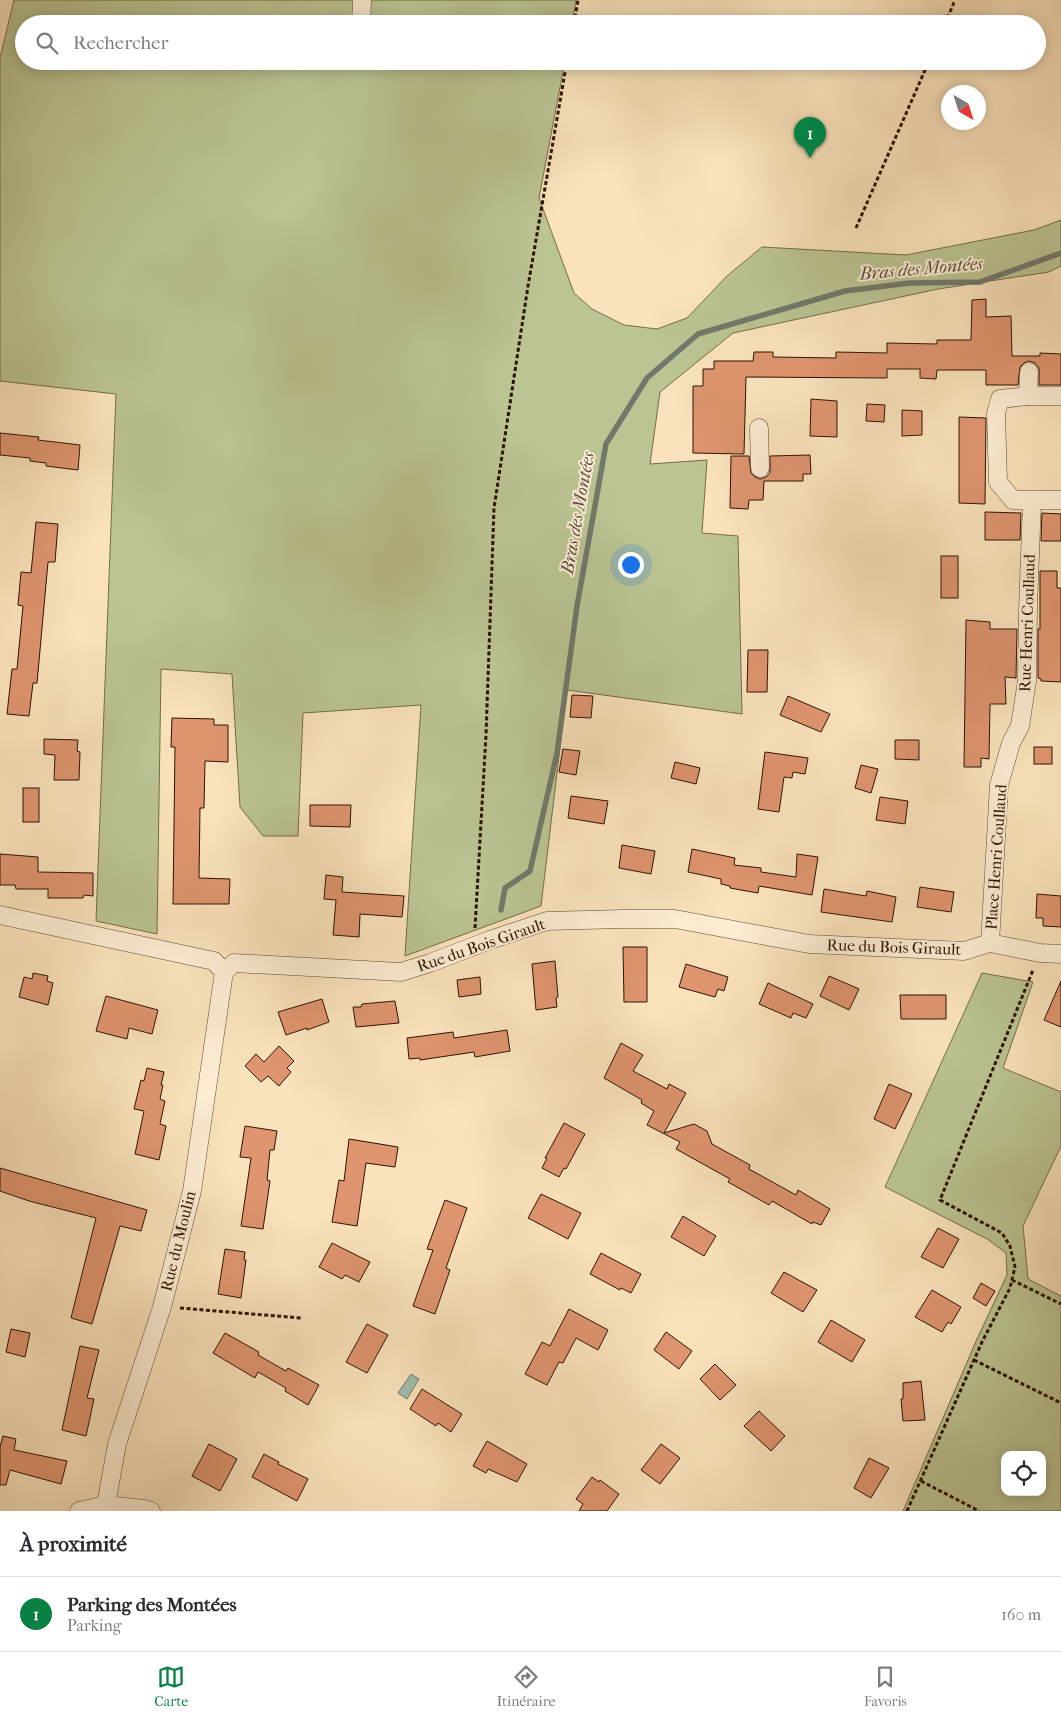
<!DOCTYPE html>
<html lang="fr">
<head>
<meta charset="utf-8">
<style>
  body { margin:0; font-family:"IM FELL French Canon",serif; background:#f2f2f3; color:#2b2b33 }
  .controls { position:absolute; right:15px; bottom:15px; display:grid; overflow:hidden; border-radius:10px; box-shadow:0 2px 12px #0003 }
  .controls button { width:45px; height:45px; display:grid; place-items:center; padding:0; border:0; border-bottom:1px solid #e1e1e2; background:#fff; color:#2b2b33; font:25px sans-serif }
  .compass { position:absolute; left:941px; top:85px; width:45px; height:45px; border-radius:50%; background:#fff; box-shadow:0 2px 12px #0003; rotate:141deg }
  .you { position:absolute; left:630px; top:564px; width:18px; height:18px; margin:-12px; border:4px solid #fff; border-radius:50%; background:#1a73e8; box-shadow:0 0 0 8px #1a73e833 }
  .badge { display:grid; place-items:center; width:32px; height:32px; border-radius:50%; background:#0b8043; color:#fff; font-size:16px; font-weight:700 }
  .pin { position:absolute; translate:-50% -41px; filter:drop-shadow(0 1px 2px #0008) }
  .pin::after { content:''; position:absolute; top:26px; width:18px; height:15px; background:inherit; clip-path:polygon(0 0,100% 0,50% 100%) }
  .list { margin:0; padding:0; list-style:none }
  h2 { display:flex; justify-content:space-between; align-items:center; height:65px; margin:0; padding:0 20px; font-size:21px }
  h2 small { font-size:16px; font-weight:400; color:#7c7c81 }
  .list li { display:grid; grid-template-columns:32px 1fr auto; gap:15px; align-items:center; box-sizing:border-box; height:75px; padding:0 20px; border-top:1px solid #e1e1e2 }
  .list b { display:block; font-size:19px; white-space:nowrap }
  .list p { margin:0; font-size:16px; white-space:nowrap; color:#7c7c81 }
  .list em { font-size:16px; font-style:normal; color:#7c7c81 }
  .icon { flex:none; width:28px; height:28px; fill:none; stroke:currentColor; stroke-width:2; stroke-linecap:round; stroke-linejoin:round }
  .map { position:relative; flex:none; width:1061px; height:1511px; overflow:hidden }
  .search { position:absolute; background:#fff; box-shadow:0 2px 12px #0003; left:15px; right:15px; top:15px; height:55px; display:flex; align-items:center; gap:12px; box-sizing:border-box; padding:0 18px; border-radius:28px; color:#7c7c81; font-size:19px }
  .sheet { height:140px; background:#fff }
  nav { display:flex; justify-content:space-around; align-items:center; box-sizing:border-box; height:70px; border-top:1px solid #e1e1e2; background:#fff; font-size:14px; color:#7c7c81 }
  nav a { display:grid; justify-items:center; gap:2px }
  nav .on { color:#0b8043 }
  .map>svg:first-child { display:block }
  .green { fill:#bbc493; stroke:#746b4a; fill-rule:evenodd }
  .water { fill:#9ebeaf; stroke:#71796a }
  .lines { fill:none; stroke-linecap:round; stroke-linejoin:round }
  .stream { stroke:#71796a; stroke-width:5.5 }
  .building { fill:#df9570; stroke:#2d1202 }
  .minor-casing { stroke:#604630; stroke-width:19 }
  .path { stroke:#2d1202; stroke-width:3; stroke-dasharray:4 2.5; stroke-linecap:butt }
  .minor { stroke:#fcedd3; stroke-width:18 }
  .labels { text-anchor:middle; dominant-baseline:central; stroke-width:4; stroke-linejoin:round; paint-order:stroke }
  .street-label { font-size:16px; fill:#2d1202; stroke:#fcedd3 }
  .water-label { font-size:18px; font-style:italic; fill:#554e3f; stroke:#fcedd3 }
</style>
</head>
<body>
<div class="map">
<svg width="1061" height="1511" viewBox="0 0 1061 1511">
  <rect width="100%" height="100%" fill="#fae3bc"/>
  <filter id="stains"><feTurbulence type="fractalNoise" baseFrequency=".004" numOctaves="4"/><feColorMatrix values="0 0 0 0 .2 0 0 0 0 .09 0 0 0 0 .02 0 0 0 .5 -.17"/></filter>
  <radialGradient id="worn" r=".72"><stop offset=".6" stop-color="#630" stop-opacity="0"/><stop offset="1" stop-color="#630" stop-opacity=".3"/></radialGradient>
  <!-- green -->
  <g class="green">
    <path d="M 14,0 L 576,0 L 572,24 L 24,24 L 24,61 L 565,61 L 539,198 L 574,293 L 592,309 L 624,325 L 657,329 L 687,318 L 727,276 L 762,247 L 906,255 L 1034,230 L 1061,220 L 1061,266 L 1049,272 L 938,289 L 733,333 L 660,392 L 650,464 L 707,460 L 702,533 L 738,536 L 742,714 L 567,690 L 541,906 L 405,956 L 421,705 L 303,713 L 298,836 L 263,836 L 240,807 L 232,674 L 161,669 L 157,934 L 96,921 L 116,394 L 0,381 L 0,58 Z"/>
    <path d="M 982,973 L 1033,982 L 1003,1068 L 1061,1092 L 1061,1146 L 1023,1226 L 1028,1279 L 1061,1296 L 1061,1511 L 903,1511 L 977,1339 L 1007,1275 L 1006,1253 L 987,1239 L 885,1187 ZM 1005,1455 L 1042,1455 L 1042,1492 L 1005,1492 Z"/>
  </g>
  <!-- water -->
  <path class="water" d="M 411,1374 L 419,1379 L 407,1399 L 398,1393 Z"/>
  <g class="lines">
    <!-- stream -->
    <path class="stream" d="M 501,910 L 505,888 L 530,871 L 557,753 L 577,606 L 606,444 L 647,378 L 698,334 L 845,291 L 910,283 L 980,282 L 1061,253"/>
  </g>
  <!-- building -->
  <g class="building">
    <path d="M 986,299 L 986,317 L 1011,316 L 1012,356 L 1040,356 L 1040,353 L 1061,354 L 1061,385 L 1039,385 L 1039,368 L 1035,363 L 1029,361 L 1024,363 L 1020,367 L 1018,385 L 986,385 L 986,370 L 937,370 L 936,379 L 920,378 L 920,369 L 887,369 L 887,378 L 746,377 L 744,454 L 693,453 L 693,386 L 703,386 L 703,369 L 714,369 L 714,361 L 753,361 L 754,352 L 773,352 L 773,357 L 836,358 L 836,352 L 887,353 L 887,343 L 937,344 L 937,340 L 971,340 L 972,300 Z"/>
    <path d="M 811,399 L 837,401 L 837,437 L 810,436 Z"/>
    <path d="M 867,404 L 885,405 L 884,422 L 866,421 Z"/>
    <path d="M 902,410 L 922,411 L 922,435 L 902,436 Z"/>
    <path d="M 959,417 L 986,418 L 985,504 L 959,503 Z"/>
    <path d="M 0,433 L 39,437 L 38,440 L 80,445 L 78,470 L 46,466 L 46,463 L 30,461 L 30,458 L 0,455 Z"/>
    <path d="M 810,455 L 811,474 L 803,474 L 803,481 L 764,481 L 763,500 L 749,500 L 748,509 L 730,508 L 731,456 L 749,456 L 751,473 L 755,477 L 760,479 L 766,477 L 770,473 L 770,456 Z"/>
    <path d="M 985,512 L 1021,513 L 1020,540 L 985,540 Z"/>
    <path d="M 1042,513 L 1061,514 L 1061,541 L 1041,541 Z"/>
    <path d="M 36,522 L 58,524 L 55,562 L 48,562 L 37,683 L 33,683 L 29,716 L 7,714 L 12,669 L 17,669 L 23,606 L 18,605 L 21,572 L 31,573 Z"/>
    <rect x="941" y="556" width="17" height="42"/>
    <path d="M 1040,571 L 1057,571 L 1057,588 L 1061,588 L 1061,682 L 1041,681 L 1041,679 L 1038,678 L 1038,629 L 1040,629 Z"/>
    <path d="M 966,620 L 990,622 L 990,629 L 1017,629 L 1016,678 L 1005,677 L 1006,704 L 990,704 L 989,759 L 981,758 L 981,767 L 964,767 Z"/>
    <path d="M 748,650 L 768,650 L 767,692 L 747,692 Z"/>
    <path d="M 572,695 L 593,696 L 591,718 L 570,717 Z"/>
    <path d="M 788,696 L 830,714 L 821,732 L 780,715 Z"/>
    <path d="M 172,718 L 214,719 L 214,725 L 228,725 L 228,762 L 205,761 L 204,808 L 200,808 L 199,878 L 230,879 L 229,904 L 173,904 L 175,747 L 171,747 Z"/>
    <path d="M 44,739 L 78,740 L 77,751 L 80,752 L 79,780 L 54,780 L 55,755 L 44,754 Z"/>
    <path d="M 895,740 L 919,740 L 919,760 L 895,759 Z"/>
    <rect x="1034" y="747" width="18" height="17"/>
    <path d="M 563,749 L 580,751 L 576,775 L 559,772 Z"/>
    <path d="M 765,752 L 808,758 L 805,774 L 793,772 L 792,778 L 784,777 L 779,812 L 758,809 Z"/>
    <path d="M 675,762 L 700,768 L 696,784 L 671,778 Z"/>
    <path d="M 861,765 L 878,769 L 871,793 L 855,788 Z"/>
    <rect x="23" y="788" width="16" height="34"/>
    <path d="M 571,796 L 608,801 L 604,824 L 568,818 Z"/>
    <path d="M 880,797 L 908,801 L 905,824 L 876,820 Z"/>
    <path d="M 310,805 L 351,805 L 350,827 L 310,826 Z"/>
    <path d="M 622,845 L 655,851 L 651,874 L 619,868 Z"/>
    <path d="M 692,849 L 735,858 L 734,865 L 761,868 L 761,872 L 796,877 L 797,854 L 818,857 L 812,895 L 759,886 L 758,893 L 730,888 L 730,886 L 721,884 L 721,879 L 688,872 Z"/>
    <path d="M 0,854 L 38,857 L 38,872 L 93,873 L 93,896 L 84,895 L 83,898 L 48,898 L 48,889 L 16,889 L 15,885 L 0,885 Z"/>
    <path d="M 326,875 L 343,877 L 342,892 L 404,896 L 402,917 L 360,914 L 359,937 L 333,935 L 336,900 L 324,899 Z"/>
    <path d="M 920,887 L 954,892 L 951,912 L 917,907 Z"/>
    <path d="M 824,889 L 866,896 L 867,891 L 896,897 L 892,922 L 821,912 Z"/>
    <path d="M 1037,894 L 1061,896 L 1061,927 L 1043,926 L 1043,918 L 1036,918 Z"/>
    <path d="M 623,947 L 647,947 L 647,1002 L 624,1002 Z"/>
    <path d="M 555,961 L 558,997 L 556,998 L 557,1007 L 536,1010 L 532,964 Z"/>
    <path d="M 686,964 L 728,977 L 724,991 L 718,989 L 715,997 L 679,987 Z"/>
    <path d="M 33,973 L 48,976 L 47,981 L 53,983 L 48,1005 L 19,997 L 24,977 L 32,979 Z"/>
    <path d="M 829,976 L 859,989 L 849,1010 L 820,996 Z"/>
    <path d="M 480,977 L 481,994 L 459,997 L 457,980 Z"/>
    <path d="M 1061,981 L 1061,1027 L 1044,1020 Z"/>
    <path d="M 768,983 L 813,1004 L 806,1018 L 793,1013 L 791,1018 L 759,1004 Z"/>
    <path d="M 900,995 L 946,995 L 946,1019 L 901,1019 Z"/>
    <path d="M 106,996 L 158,1010 L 152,1034 L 129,1028 L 127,1039 L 96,1031 Z"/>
    <path d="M 322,999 L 329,1022 L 307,1030 L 307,1028 L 286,1035 L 278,1012 Z"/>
    <path d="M 395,1001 L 399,1023 L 356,1027 L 353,1007 L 361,1007 L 362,1004 Z"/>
    <path d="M 507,1030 L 510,1051 L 475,1057 L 474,1052 L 420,1060 L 420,1058 L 409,1059 L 407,1038 L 453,1032 L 454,1038 Z"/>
    <path d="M 621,1043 L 643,1055 L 633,1071 L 667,1089 L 669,1084 L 686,1093 L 664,1133 L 694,1124 L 707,1131 L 712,1144 L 750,1165 L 749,1169 L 796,1195 L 798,1190 L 830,1209 L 821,1225 L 813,1222 L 812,1224 L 772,1201 L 769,1205 L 728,1182 L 730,1179 L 676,1149 L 680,1142 L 647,1125 L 654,1111 L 641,1103 L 642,1100 L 604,1078 Z"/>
    <path d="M 279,1046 L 294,1061 L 287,1068 L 291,1072 L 279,1086 L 268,1076 L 261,1082 L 245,1066 L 256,1054 L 264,1062 Z"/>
    <path d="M 147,1068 L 164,1072 L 161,1085 L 163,1085 L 160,1099 L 165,1101 L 160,1124 L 166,1126 L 159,1160 L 135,1154 L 144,1111 L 134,1109 L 141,1080 L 144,1081 Z"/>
    <path d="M 889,1084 L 912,1094 L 895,1129 L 874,1119 Z"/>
    <path d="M 564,1123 L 585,1134 L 566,1169 L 564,1168 L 559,1177 L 542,1168 L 547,1158 L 545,1158 Z"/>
    <path d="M 245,1126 L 277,1131 L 274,1150 L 270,1150 L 267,1180 L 270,1181 L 263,1229 L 241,1226 L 251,1158 L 240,1157 Z"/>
    <path d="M 349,1139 L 398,1147 L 395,1167 L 366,1163 L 357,1226 L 332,1222 L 339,1180 L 344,1181 Z"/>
    <path d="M 0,1168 L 147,1210 L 141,1231 L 120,1226 L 92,1324 L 71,1318 L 96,1218 L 29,1201 L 0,1191 Z"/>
    <path d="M 541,1194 L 581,1213 L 568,1239 L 528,1218 Z"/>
    <path d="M 445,1200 L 467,1208 L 446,1268 L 450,1270 L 435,1314 L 413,1306 L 433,1250 L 427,1249 Z"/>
    <path d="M 683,1216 L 716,1236 L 704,1256 L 671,1237 Z"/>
    <path d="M 938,1228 L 959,1239 L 943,1268 L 921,1257 Z"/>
    <path d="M 332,1243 L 370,1262 L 359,1282 L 345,1275 L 342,1279 L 319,1267 Z"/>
    <path d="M 225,1249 L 245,1252 L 244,1260 L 246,1260 L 241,1298 L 218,1294 Z"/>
    <path d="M 601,1253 L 641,1274 L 631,1293 L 621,1288 L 620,1290 L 590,1274 Z"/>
    <path d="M 784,1272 L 817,1290 L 803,1312 L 771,1293 Z"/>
    <path d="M 981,1283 L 995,1291 L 986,1306 L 973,1298 Z"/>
    <path d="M 932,1290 L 961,1307 L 951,1324 L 948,1322 L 942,1332 L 915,1317 Z"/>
    <path d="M 569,1309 L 608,1330 L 598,1350 L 576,1338 L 563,1363 L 559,1362 L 547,1385 L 525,1374 L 542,1342 L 550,1346 Z"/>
    <path d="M 831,1320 L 865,1340 L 852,1362 L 818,1342 Z"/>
    <path d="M 367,1324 L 388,1335 L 367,1373 L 346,1362 Z"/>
    <path d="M 11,1329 L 30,1333 L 25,1357 L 6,1352 Z"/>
    <path d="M 666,1332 L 692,1351 L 679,1369 L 654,1350 Z"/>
    <path d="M 225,1333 L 259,1352 L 258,1355 L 286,1371 L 288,1368 L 319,1385 L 308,1405 L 285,1391 L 286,1388 L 258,1372 L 255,1378 L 213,1353 Z"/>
    <path d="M 80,1346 L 99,1350 L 87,1398 L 94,1399 L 86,1436 L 62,1430 Z"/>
    <path d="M 715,1364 L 736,1385 L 720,1400 L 700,1379 Z"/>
    <path d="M 921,1381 L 925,1420 L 903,1421 L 901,1399 L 903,1399 L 903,1383 Z"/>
    <path d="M 422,1389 L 462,1414 L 451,1432 L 438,1423 L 436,1426 L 410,1409 Z"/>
    <path d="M 759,1411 L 785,1436 L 771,1451 L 744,1426 Z"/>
    <path d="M 3,1436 L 16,1439 L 14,1450 L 67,1461 L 61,1484 L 10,1470 L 6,1485 L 0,1485 L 0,1447 Z"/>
    <path d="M 487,1441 L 527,1464 L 517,1482 L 488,1469 L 486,1473 L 473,1466 Z"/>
    <path d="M 209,1444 L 237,1459 L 220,1491 L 192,1476 Z"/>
    <path d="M 661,1444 L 680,1458 L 660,1484 L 641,1470 Z"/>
    <path d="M 264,1454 L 279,1462 L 278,1464 L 308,1479 L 297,1501 L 252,1477 Z"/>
    <path d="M 869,1458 L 889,1468 L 871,1498 L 854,1488 Z"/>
    <path d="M 592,1477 L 599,1482 L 600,1480 L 619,1494 L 607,1511 L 579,1511 L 583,1504 L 576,1499 Z"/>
  </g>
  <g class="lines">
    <defs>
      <g id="minor">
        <path d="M 361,24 L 362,0"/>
        <path d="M 1028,396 L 1029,372"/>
        <path d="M 1061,396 L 1028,396 L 1000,399 L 996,413 L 998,482 L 1013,500 L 1061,500"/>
        <path d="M 759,428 L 760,468"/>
        <path d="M 0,915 L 214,961 L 224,972"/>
        <path d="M 990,943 L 999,785 L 1011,743 L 1020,726 L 1027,681 L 1028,609 L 1032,501"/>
        <path d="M 224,972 L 234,963 L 401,972 L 430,963 L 490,940 L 547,921 L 622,919 L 675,919 L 809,944 L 964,951 L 990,943 L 1040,953 L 1061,954"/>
        <path d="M 106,1505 L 117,1444 L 162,1307 L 192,1191 L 224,972"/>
        <path d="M 79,1511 L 106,1505 L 144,1509 L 151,1511"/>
      </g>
    </defs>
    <!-- minor casing -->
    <use href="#minor" class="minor-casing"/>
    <!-- path -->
    <g class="path">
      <path d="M 574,24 L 578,0"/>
      <path d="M 945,24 L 955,0"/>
      <path d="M 856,228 L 929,61"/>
      <path d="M 475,928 L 486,735 L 494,508 L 528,286 L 567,61"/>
      <path d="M 1012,1280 L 1061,1304"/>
      <path d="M 180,1308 L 301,1318"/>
      <path d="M 974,1360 L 1061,1403"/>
      <path d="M 921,1481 L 979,1511"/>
      <path d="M 907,1511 L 982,1342 L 1010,1288 L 1015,1267 L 1010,1246 L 1002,1233 L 940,1200 L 1033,970"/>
    </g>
    <!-- minor -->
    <use href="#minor" class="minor"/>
  </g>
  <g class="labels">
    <!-- street labels -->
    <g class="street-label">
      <text transform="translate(1027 623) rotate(-88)">Rue Henri Coullaud</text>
      <text transform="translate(996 857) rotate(-86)">Place Henri Coullaud</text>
      <text transform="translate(481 945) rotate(-19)">Rue du Bois Girault</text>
      <text transform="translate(894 947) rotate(2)">Rue du Bois Girault</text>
      <text transform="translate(178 1241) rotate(-76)">Rue du Moulin</text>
    </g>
    <!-- water labels -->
    <g class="water-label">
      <text transform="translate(921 269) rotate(-5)">Bras des Montées</text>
      <text transform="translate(578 513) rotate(-80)">Bras des Montées</text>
    </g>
  </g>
  <rect width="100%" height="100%" filter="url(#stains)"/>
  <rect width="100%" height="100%" fill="url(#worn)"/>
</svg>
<div class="controls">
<button><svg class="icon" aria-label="locate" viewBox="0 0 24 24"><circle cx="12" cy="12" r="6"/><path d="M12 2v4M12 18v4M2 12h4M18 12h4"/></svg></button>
</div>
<svg class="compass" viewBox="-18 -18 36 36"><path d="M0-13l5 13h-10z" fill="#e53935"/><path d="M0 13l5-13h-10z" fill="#7c7c81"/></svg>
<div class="you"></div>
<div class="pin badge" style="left:810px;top:158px">1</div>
<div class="search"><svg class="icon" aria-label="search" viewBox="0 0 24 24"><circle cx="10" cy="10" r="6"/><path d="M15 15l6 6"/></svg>Rechercher</div>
</div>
<section class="sheet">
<h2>À proximité<small></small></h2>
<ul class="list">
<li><span class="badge">1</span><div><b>Parking des Montées</b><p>Parking</p></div><em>160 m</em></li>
</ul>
</section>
<nav>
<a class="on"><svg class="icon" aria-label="map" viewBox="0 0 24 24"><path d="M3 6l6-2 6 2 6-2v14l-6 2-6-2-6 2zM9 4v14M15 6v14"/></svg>Carte</a>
<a><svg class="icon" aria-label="directions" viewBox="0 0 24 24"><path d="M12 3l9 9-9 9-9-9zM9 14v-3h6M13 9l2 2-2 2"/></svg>Itinéraire</a>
<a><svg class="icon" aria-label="saved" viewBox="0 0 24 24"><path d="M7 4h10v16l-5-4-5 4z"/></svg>Favoris</a>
</nav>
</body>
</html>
